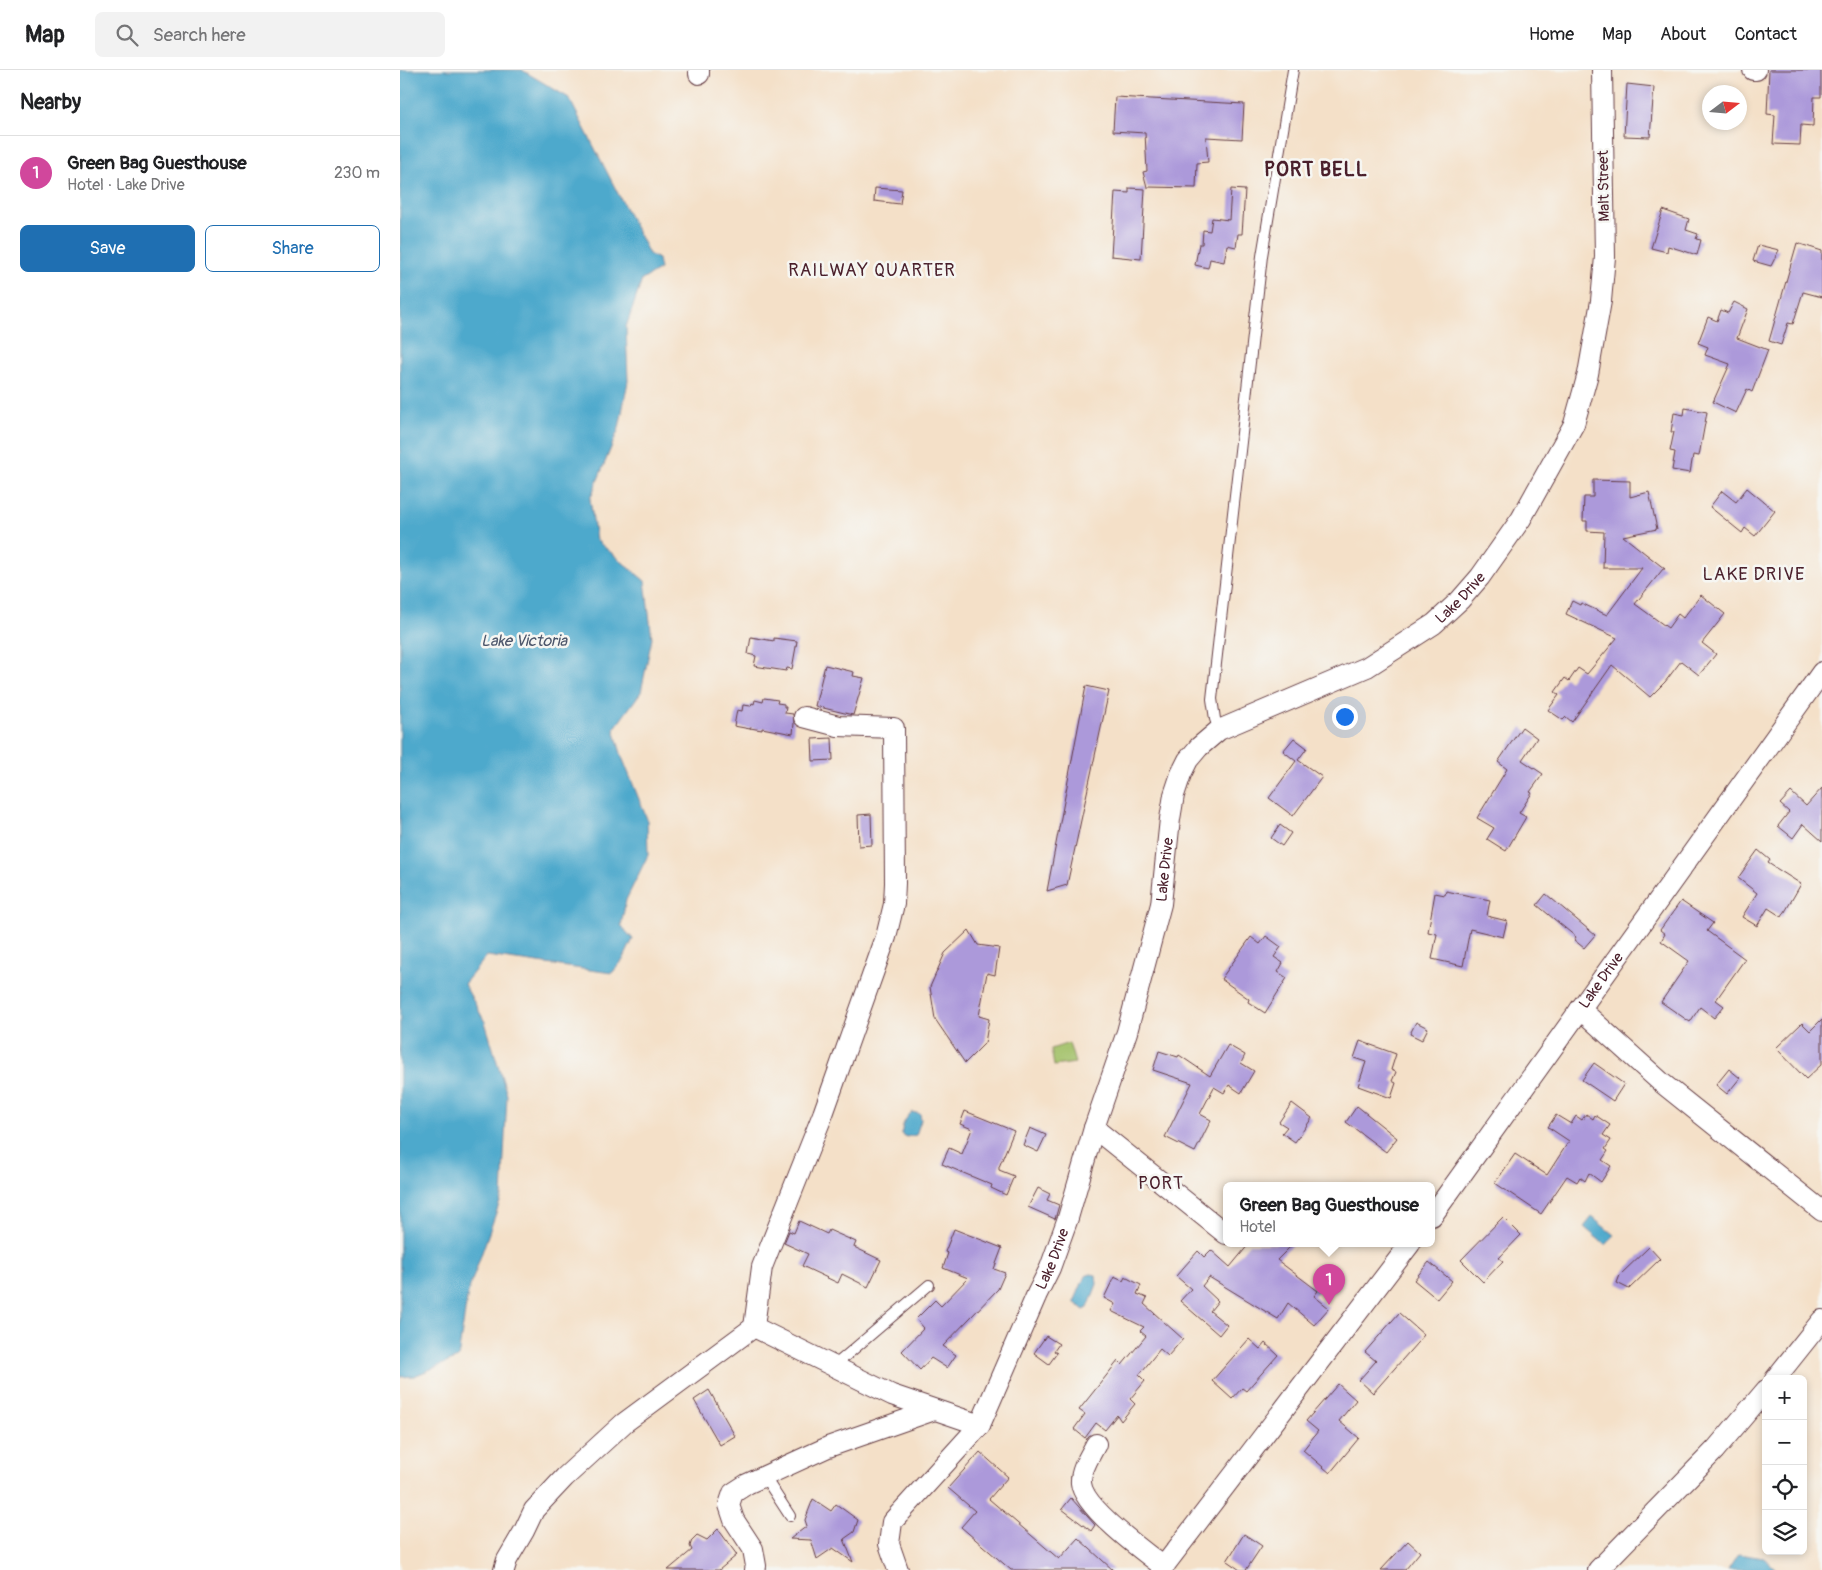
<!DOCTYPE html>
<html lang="en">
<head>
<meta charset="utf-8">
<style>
  body { margin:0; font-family:Pangolin,sans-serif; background:#f2f2f2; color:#202124 }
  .controls { position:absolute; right:15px; bottom:15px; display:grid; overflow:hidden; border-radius:8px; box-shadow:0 2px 8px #0003 }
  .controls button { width:45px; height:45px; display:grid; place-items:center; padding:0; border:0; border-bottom:1px solid #e0e0e0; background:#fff; color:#202124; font:25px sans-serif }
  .compass { position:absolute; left:1302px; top:15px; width:45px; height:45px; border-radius:50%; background:#fff; box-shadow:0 2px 8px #0003; rotate:74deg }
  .you { position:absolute; left:944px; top:646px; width:18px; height:18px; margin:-12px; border:4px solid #fff; border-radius:50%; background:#1a73e8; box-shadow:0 0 0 8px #1a73e833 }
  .badge { display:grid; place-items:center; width:32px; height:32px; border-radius:50%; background:#1f6fb2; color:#fff; font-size:16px; font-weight:700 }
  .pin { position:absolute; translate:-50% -41px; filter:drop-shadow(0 1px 2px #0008) }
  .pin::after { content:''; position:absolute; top:26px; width:18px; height:15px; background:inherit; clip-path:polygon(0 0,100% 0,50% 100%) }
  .popup { position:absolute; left:823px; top:1112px; width:212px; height:65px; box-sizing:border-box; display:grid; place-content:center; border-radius:8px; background:#fff; filter:drop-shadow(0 1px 4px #0005); font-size:16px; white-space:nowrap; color:#757577 }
  .popup b { font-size:19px; color:#202124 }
  .popup::after { content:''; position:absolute; left:50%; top:100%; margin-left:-10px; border:10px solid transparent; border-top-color:#fff }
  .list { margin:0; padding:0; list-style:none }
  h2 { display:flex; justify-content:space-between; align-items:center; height:65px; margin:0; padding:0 20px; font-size:21px }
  h2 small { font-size:16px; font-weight:400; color:#757577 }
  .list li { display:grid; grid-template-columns:32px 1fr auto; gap:15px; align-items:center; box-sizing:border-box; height:75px; padding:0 20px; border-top:1px solid #e0e0e0 }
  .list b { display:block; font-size:19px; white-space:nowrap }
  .list p { margin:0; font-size:16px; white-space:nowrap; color:#757577 }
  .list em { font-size:16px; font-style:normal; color:#757577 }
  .actions { display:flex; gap:10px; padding:15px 20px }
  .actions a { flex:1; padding:11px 0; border:1px solid #1f6fb2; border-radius:8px; text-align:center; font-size:18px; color:#1f6fb2 }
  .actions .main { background:#1f6fb2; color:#fff }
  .icon { flex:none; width:28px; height:28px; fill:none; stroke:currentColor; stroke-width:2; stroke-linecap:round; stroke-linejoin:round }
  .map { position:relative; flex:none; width:1422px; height:1500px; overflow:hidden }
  header { display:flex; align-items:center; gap:30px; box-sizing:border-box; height:70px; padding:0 25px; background:#fff; border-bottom:1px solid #e0e0e0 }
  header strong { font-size:24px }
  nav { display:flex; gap:28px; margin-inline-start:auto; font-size:18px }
  .search { width:350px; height:45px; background:#f2f2f2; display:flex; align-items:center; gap:12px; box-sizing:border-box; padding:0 18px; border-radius:8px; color:#757577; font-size:19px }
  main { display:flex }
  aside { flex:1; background:#fff }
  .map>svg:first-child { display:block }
  .green { fill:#a3c169; stroke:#76704a }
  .water { fill:#4ea9cc; stroke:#4c647c }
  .building { fill:#ac99da }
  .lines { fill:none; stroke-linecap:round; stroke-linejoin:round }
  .service-casing { stroke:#643c43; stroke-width:12 }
  .minor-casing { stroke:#643c43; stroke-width:22 }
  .service { stroke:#fff; stroke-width:10 }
  .minor { stroke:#fff; stroke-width:20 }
  .labels { text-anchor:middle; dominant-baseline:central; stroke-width:5; stroke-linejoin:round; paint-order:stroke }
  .street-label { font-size:15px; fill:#4a1f2b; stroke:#f6f6f2 }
  .water-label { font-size:16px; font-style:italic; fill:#4c566b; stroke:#f6f6f2 }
  .quarter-label { font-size:18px; letter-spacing:1px; fill:#4a1f2b; stroke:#f6f6f2 }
  .district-label { font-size:20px; font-weight:bold; letter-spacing:1px; fill:#4a1f2b; stroke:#f6f6f2 }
</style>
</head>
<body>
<header>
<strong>Map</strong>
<div class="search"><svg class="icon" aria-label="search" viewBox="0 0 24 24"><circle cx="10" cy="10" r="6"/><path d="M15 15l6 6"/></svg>Search here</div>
<nav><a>Home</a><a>Map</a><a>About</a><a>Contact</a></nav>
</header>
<main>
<aside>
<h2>Nearby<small></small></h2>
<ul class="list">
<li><span class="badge" style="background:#d1479c">1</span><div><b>Green Bag Guesthouse</b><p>Hotel · Lake Drive</p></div><em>230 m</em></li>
</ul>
<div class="actions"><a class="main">Save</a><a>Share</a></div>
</aside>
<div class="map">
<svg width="1422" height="1500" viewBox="0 0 1422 1500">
  <rect width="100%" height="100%" fill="#f6f6f2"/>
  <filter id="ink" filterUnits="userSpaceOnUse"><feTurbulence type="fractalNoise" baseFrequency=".02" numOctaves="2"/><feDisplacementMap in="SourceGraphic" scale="10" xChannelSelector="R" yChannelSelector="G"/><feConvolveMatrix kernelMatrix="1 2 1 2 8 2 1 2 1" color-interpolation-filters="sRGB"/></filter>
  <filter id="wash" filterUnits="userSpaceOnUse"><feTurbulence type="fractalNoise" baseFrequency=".0096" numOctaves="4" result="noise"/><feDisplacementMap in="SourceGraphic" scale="20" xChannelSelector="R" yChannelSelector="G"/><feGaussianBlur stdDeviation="1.12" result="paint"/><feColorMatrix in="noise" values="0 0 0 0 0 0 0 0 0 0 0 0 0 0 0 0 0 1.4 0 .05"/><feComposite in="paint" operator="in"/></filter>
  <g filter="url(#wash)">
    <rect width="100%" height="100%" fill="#f4e0c8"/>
    <!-- green -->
    <path class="green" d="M 669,973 L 675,993 L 654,996 L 651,979 Z"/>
    <!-- water -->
    <g class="water">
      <path d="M 0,0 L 122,0 L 169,28 L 249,184 L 258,189 L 260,199 L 242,210 L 226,257 L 228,311 L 219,358 L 190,429 L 196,470 L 245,511 L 252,568 L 241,622 L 214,659 L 222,687 L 247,749 L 248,785 L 226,830 L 221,856 L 233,869 L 223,890 L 212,903 L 87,886 L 64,914 L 85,952 L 107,1025 L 102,1126 L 68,1222 L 58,1288 L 14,1306 L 0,1307 Z"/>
      <path d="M 512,1042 L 520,1044 L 521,1050 L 516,1065 L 506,1067 L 502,1064 C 501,1056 506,1047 512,1042 Z"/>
      <path d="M 1192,1147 L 1214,1165 L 1205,1175 L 1184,1157 Z"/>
      <path d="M 691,1204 L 696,1205 L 697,1214 L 688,1238 L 684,1240 L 674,1232 L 685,1206 Z"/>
      <path d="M 1338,1484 L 1364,1488 L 1377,1500 L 1328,1500 Z"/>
    </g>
    <g id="blocks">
      <!-- building -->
      <g class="building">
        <path d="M 1369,0 L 1421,0 L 1421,27 L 1414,27 L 1413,56 L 1401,55 L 1400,75 L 1373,74 L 1375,45 L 1367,44 Z"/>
        <path d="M 1227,14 L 1254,17 L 1250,67 L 1224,66 Z"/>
        <path d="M 715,27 L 844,34 L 842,69 L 806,67 L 808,92 L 797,93 L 796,118 L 747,117 L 743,102 L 747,101 L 745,63 L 713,61 Z"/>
        <path d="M 475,118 L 502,120 L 500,134 L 474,131 Z"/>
        <path d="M 729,118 L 745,119 L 741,189 L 711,186 L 715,122 L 729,123 Z"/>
        <path d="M 831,119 L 845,120 L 842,164 L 838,164 L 836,177 L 827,175 L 824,192 L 810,189 L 808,198 L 795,195 L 799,174 L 802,174 L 803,160 L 810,161 L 812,148 L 829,150 Z"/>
        <path d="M 1263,140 L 1289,149 L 1286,160 L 1298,164 L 1296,169 L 1301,170 L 1297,185 L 1268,176 L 1267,182 L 1251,178 Z"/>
        <path d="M 1397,173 L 1422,181 L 1422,227 L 1403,222 L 1393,254 L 1388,253 L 1381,275 L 1369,271 Z"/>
        <path d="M 1358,175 L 1379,180 L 1371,196 L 1353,191 Z"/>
        <path d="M 1334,232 L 1348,239 L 1337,268 L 1368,280 L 1352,322 L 1347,319 L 1336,343 L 1313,332 L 1330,294 L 1305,285 L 1308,277 L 1298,273 L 1308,247 L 1317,251 L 1321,240 L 1328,243 Z"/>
        <path d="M 1285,338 L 1307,342 L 1299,386 L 1293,385 L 1290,403 L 1272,400 L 1275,382 L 1270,381 L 1274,362 L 1271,362 L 1274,343 L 1284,345 Z"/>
        <path d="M 1193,410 L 1230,411 L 1230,427 L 1249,422 L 1257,459 L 1223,466 L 1265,499 L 1263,499 L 1235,534 L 1268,558 L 1278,544 L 1283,548 L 1301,525 L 1325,544 L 1302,573 L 1316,584 L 1299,605 L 1281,591 L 1265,612 L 1250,627 L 1212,595 L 1172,652 L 1166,647 L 1163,650 L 1148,640 L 1159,625 L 1155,622 L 1165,608 L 1169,611 L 1178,598 L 1187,604 L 1217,568 L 1166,544 L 1172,531 L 1180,535 L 1181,533 L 1207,545 L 1242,498 L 1203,498 L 1204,462 L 1187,461 L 1187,451 L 1183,451 L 1184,427 L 1193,427 Z"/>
        <path d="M 1347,418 L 1375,441 L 1355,466 L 1345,458 L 1342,463 L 1310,437 L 1322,421 L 1336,432 Z"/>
        <path d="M 351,567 L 374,571 L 374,568 L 397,571 L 392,599 L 387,598 L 386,601 L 354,596 L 356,586 L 348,584 Z"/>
        <path d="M 425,595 L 454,602 L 453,606 L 464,608 L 453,645 L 415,636 Z"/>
        <path d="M 686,616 L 709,621 L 667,815 L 647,821 Z"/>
        <path d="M 364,628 L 378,630 L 377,633 L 384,634 L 384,637 L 386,637 L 385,643 L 393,644 L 394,653 L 393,664 L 362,658 L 362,660 L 350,658 L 350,659 L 334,656 L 337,640 L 342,641 L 343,635 L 351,636 L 352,633 L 354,634 L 355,630 L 363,632 Z"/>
        <path d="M 1122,657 L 1137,668 L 1122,690 L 1143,704 L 1130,722 L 1132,723 L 1119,743 L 1126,747 L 1106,781 L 1087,769 L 1094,758 L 1077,748 L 1107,699 L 1098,692 Z"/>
        <path d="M 432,668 L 433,690 L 413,691 L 412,669 Z"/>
        <path d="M 894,668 L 907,678 L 898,690 L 922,707 L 893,746 L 869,728 L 896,691 L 883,681 Z"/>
        <path d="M 1422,718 L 1422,771 L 1403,754 L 1393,768 L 1378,756 L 1389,742 L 1380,734 L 1391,722 L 1406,736 Z"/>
        <path d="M 471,744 L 472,775 L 459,776 L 458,745 Z"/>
        <path d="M 880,755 L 891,763 L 882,776 L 871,768 Z"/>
        <path d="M 1358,780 L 1370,790 L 1368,793 L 1401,814 L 1382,847 L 1368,838 L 1357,856 L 1342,847 L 1357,823 L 1338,808 Z"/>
        <path d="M 1046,821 L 1090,830 L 1087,846 L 1107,851 L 1103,867 L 1070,859 L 1063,896 L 1032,889 L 1037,864 L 1028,862 L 1035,823 L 1045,825 Z"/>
        <path d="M 1146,824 L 1195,865 L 1184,878 L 1174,870 L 1176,867 L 1137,835 Z"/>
        <path d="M 1281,831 L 1313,853 L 1307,861 L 1345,889 L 1316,930 L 1324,936 L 1314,948 L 1300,937 L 1290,952 L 1261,932 L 1289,891 L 1261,871 L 1265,864 L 1260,860 Z"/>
        <path d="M 569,860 L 578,875 L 599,878 L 595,905 L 587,903 L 579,946 L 589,949 L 585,973 L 565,993 L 535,949 L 530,917 L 545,883 Z"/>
        <path d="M 866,866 L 881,877 L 874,887 L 883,893 L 878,902 L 887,908 L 865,943 L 848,932 L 849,929 L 821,909 L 851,867 L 860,874 Z"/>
        <path d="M 1422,949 L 1422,994 L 1406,1009 L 1376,978 L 1402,953 L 1410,961 Z"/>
        <path d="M 1016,952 L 1028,958 L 1022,970 L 1010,964 Z"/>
        <path d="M 960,971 L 996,984 L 991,1000 L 996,1002 L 992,1011 L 996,1013 L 991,1028 L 958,1016 L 966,992 L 954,988 Z"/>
        <path d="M 828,975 L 845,985 L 841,993 L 854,1001 L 841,1023 L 829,1015 L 824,1023 L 814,1017 L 800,1044 L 811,1050 L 795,1082 L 765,1067 L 792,1013 L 753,1000 L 759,981 L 778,987 L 779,985 L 810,1006 Z"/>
        <path d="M 1194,993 L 1224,1014 L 1213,1031 L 1182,1010 Z"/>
        <path d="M 1329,999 L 1340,1008 L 1327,1024 L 1316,1015 Z"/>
        <path d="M 892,1033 L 912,1048 L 895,1072 L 882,1063 L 887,1057 L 879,1052 Z"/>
        <path d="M 957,1036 L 997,1068 L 986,1082 L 946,1052 Z"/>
        <path d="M 565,1041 L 614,1061 L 599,1097 L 599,1100 L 614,1106 L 606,1125 L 591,1118 L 592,1115 L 542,1094 L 549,1078 L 562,1084 L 572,1059 L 560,1054 Z"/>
        <path d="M 1186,1044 L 1193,1049 L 1195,1045 L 1210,1055 L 1203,1065 L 1211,1070 L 1205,1079 L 1208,1081 L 1202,1090 L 1211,1096 L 1201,1112 L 1189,1103 L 1185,1111 L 1180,1107 L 1177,1112 L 1167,1106 L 1141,1144 L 1095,1113 L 1115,1084 L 1147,1105 L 1169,1071 L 1148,1057 L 1156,1045 L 1171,1054 L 1176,1046 L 1182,1050 Z"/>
        <path d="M 630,1058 L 646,1065 L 638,1082 L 623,1075 Z"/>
        <path d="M 638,1118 L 650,1124 L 647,1130 L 659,1135 L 655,1149 L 628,1137 Z"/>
        <path d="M 1103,1147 L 1121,1165 L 1099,1188 L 1103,1191 L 1083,1212 L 1061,1190 Z"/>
        <path d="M 399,1151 L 427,1164 L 429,1160 L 456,1172 L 454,1177 L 481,1190 L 468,1217 L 442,1204 L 438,1213 L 402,1196 L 408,1184 L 384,1173 L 389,1161 L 394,1163 Z"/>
        <path d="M 554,1159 L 602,1178 L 594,1199 L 605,1203 L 598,1219 L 543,1276 L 556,1285 L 547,1298 L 531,1288 L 520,1300 L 502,1281 L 524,1258 L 516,1249 L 535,1230 L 541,1236 L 568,1208 L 543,1198 L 548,1183 L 545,1182 Z"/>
        <path d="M 849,1174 L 893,1174 L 877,1190 L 918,1221 L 914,1226 L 929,1238 L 914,1255 L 888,1233 L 878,1249 L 809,1207 L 802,1216 L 818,1231 L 810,1241 L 827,1255 L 819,1265 L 780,1231 L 791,1219 L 776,1206 L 798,1181 L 804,1187 L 811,1180 L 830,1197 Z"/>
        <path d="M 1249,1177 L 1260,1189 L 1229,1219 L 1217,1213 L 1220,1205 Z"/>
        <path d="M 1029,1192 L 1052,1211 L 1037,1229 L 1014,1210 Z"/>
        <path d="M 714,1207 L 723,1211 L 725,1207 L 741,1215 L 737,1224 L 747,1228 L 744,1234 L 783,1269 L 768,1286 L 760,1279 L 739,1305 L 745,1311 L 730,1329 L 735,1334 L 721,1351 L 717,1345 L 705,1360 L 696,1353 L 685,1368 L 674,1359 L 685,1344 L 679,1340 L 718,1291 L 722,1295 L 746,1266 L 740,1261 L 744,1257 L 711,1241 L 715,1234 L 704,1228 Z"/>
        <path d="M 999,1243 L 1024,1265 L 973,1323 L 959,1310 L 976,1291 L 965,1282 Z"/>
        <path d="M 646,1266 L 659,1274 L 654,1281 L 657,1283 L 649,1294 L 634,1283 Z"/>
        <path d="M 849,1269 L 860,1279 L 865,1273 L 878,1285 L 846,1321 L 842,1318 L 832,1329 L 812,1311 Z"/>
        <path d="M 938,1314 L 956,1330 L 939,1351 L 959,1368 L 930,1403 L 903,1380 L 918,1361 L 906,1351 Z"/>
        <path d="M 309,1320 L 335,1366 L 320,1375 L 294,1330 Z"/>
        <path d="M 580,1382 L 608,1407 L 589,1429 L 659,1489 L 678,1468 L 713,1500 L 611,1500 L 561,1457 L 575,1441 L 548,1418 Z"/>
        <path d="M 671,1428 L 695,1455 L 691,1461 L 662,1439 Z"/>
        <path d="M 413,1429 L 431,1441 L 436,1434 L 458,1450 L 454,1462 L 444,1469 L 453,1492 L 433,1478 L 417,1489 L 411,1470 L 390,1469 L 407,1456 L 405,1450 Z"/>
        <path d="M 318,1459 L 337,1485 L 319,1500 L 268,1500 L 292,1480 L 290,1476 L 292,1470 L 297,1465 L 307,1470 Z"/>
        <path d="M 844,1464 L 862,1476 L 846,1500 L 840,1500 L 827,1491 Z"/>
        <path d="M 1008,1471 L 1020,1482 L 1005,1500 L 981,1500 Z"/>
      </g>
    </g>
  </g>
  <g filter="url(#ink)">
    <use href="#blocks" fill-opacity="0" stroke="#643c43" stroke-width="1"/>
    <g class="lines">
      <defs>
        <g id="service">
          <path d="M 819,660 L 815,649 L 812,629 L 862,186 L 893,0"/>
          <path d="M 434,1296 L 529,1215"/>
          <path d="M 364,1406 L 390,1446"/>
        </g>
        <g id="minor">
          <path d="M 299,0 L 299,4"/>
          <path d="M 1353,0 L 1356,0"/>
          <path d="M 1180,939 L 1262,1013 L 1422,1141"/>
          <path d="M 694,1058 L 826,1164"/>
          <path id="s1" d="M 1032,1146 L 1422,602"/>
          <path d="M 354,1257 L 362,1197 L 423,1044 L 486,867 L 494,834 L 495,813 L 494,658 L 438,656 L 404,647"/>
          <path d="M 1375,1309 L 1422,1250"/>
          <path d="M 696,1374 C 690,1386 680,1400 681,1413 C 683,1437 744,1482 764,1497"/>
          <path d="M 104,1500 L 107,1490 L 124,1461 L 134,1440 L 165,1407 L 224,1353 L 354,1257 L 492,1325 L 580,1355"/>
          <path d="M 355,1500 L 356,1496 L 353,1479 L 334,1450 L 329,1435 L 333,1423 L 347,1414 L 428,1377 L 534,1340"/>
          <path id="s2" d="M 498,1500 L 489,1474 L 492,1452 L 580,1355 L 637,1224 L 650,1198 L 668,1148 L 694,1058 L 727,962 L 761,834 L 770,749 L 774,725 L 781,704 L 788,690 L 799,677 L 819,660 L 967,597 L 1034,554 L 1060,530 L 1080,507 L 1121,449 L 1174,354 L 1188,304 L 1201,231 L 1205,187 L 1202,0"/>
          <path d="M 761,1500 L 1010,1174"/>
          <path d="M 1198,1500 L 1315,1380 L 1366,1320"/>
        </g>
      </defs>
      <!-- service casing -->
      <use href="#service" class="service-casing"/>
      <!-- minor casing -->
      <use href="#minor" class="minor-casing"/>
      <!-- service -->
      <use href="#service" class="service"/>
      <!-- minor -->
      <use href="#minor" class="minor"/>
    </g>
  </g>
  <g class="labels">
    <!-- street labels -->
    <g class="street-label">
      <text transform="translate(1204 116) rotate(-91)">Malt Street</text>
      <text stroke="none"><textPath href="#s2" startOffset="1202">Lake Drive</textPath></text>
      <text stroke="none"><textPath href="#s2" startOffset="768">Lake Drive</textPath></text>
      <text stroke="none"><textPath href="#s1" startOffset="290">Lake Drive</textPath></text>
      <text stroke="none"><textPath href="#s2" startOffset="362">Lake Drive</textPath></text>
    </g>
    <!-- water labels -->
    <g class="water-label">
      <text x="124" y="571">Lake Victoria</text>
    </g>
    <!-- quarter labels -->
    <g class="quarter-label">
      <text x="472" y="200">RAILWAY QUARTER</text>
      <text x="1354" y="504">LAKE DRIVE</text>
      <text x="761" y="1113">PORT</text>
    </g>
    <!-- district labels -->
    <g class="district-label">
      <text x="916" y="99">PORT BELL</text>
    </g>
  </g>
</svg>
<div class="controls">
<button>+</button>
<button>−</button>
<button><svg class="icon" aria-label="locate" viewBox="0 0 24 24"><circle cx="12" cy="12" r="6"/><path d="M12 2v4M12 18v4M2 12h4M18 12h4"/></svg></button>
<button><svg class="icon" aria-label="layers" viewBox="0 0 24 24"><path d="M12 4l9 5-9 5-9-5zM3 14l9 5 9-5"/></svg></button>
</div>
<svg class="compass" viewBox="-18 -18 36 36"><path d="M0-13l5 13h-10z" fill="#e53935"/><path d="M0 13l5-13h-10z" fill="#757577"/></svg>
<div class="you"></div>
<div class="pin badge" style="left:929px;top:1235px;background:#d1479c">1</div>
<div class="popup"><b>Green Bag Guesthouse</b>Hotel</div>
</div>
</main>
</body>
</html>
